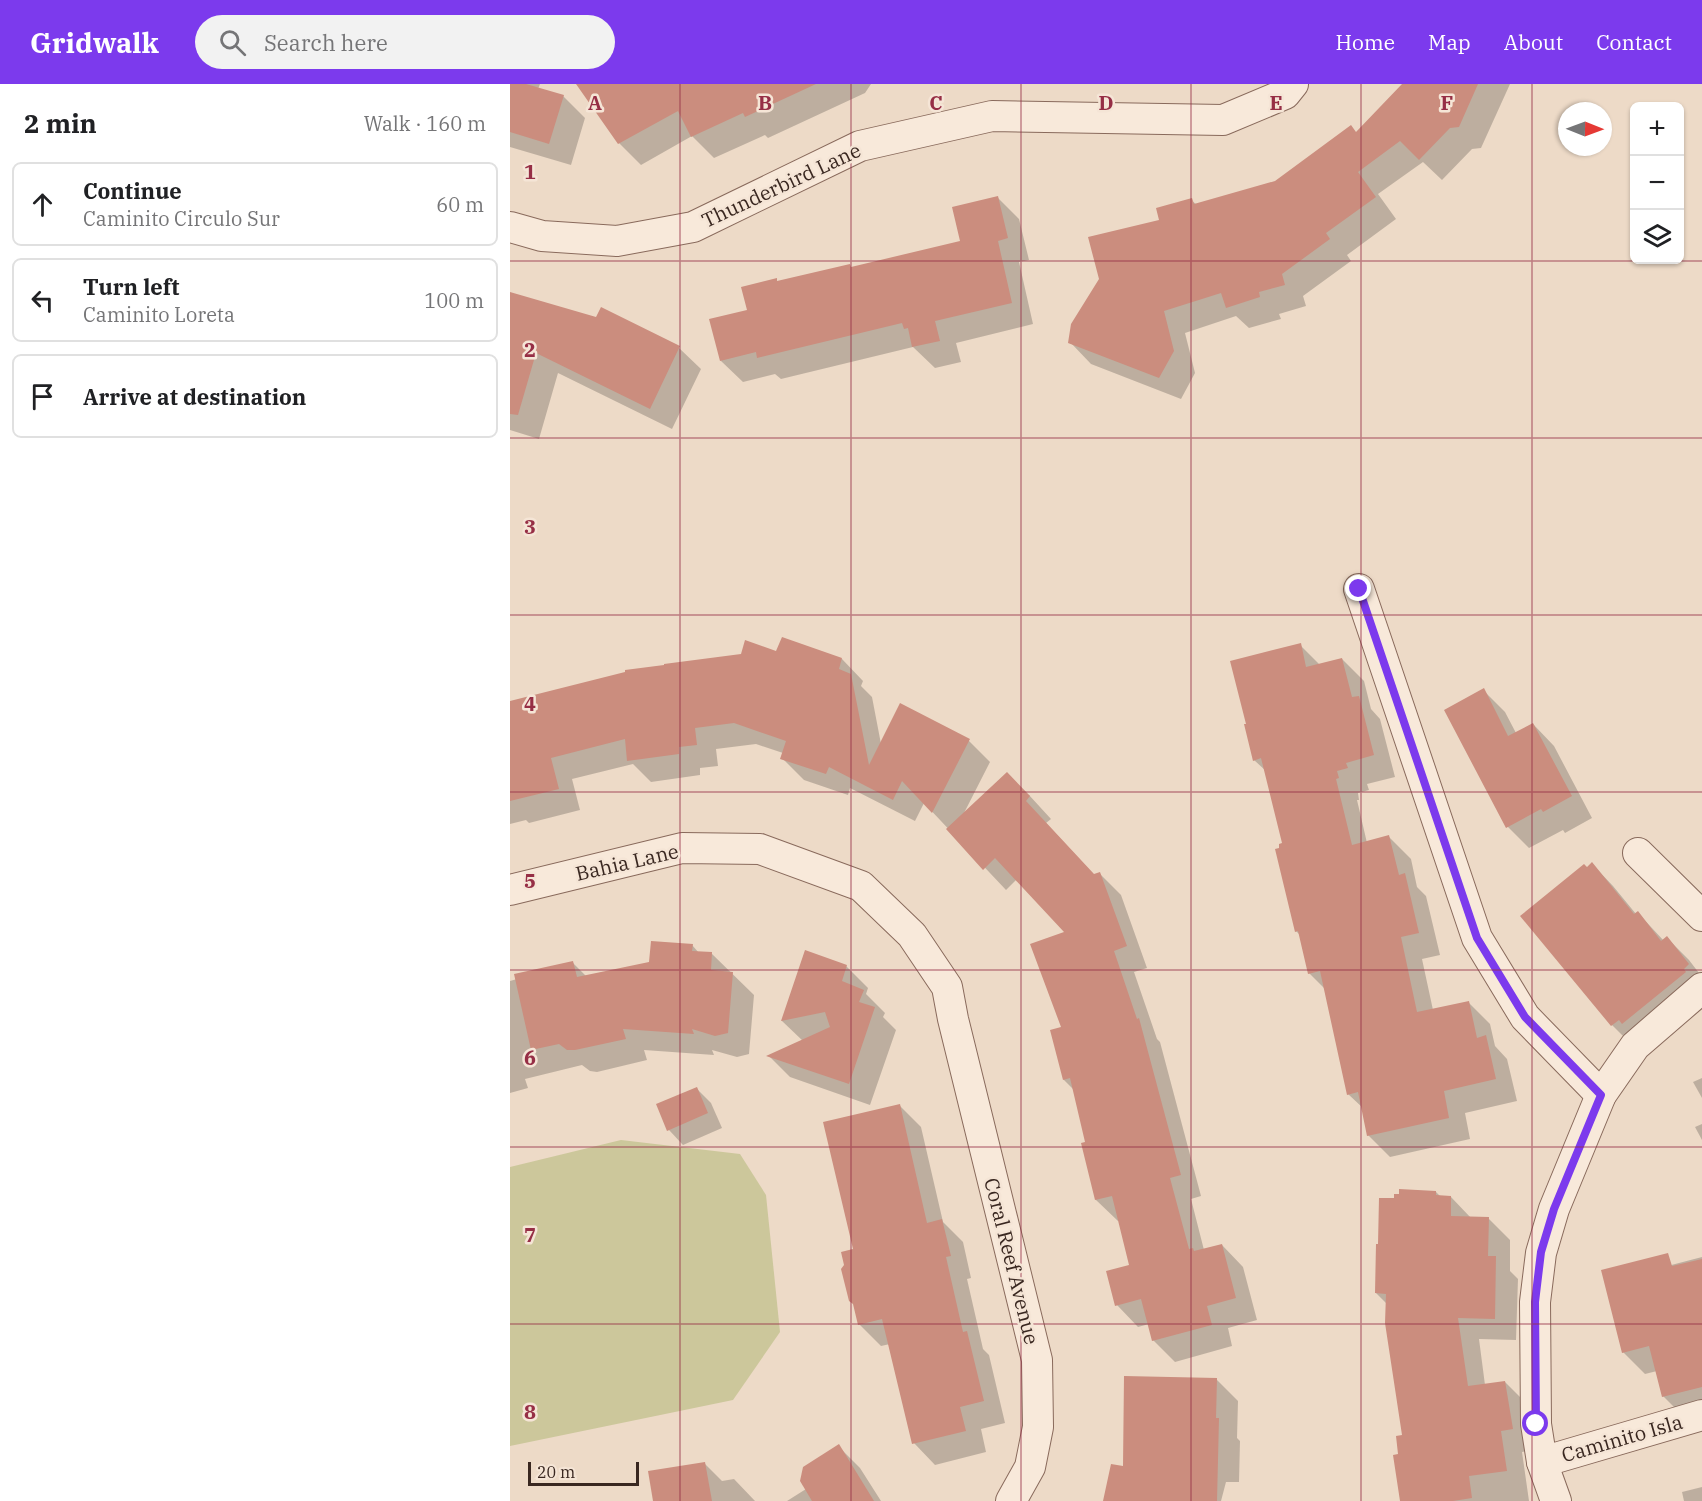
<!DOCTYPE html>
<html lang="en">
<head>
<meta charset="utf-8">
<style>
  body { margin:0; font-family:"IBM Plex Serif",serif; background:#f2f2f2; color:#202124 }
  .controls { position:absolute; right:18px; top:18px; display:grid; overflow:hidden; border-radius:9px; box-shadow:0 2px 4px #0004 }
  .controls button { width:54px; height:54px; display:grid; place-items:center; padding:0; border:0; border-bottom:2px solid #e0e0e0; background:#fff; color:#202124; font:30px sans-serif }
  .compass { position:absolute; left:1048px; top:18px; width:54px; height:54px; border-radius:50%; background:#fff; box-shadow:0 2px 4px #0004; rotate:91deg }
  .scale { position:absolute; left:18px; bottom:15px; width:111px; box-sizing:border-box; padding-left:6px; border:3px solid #392720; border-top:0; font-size:16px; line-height:21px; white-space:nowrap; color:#392720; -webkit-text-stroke:4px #f5e5d6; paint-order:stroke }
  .stop { position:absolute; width:18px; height:18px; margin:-14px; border:4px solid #7c3aed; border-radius:50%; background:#fff }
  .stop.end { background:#7c3aed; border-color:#fff; box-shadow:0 2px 6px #0008 }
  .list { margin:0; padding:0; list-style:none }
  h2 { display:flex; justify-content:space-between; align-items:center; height:78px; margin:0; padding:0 24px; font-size:26px }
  h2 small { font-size:20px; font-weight:400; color:#757577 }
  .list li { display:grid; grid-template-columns:39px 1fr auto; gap:18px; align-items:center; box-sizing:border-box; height:84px; margin:0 12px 12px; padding:0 12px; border:2px solid #e0e0e0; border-radius:9px }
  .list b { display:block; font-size:22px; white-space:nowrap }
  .list p { margin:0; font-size:20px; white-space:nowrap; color:#757577 }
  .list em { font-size:20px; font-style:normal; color:#757577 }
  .icon { flex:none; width:33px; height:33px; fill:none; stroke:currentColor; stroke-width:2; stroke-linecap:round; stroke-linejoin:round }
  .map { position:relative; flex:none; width:1192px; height:1417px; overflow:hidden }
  header { display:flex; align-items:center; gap:36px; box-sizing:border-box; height:84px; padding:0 30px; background:#7c3aed; color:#fff }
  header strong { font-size:28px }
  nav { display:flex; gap:33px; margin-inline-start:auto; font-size:21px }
  .search { width:420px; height:54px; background:#f2f2f2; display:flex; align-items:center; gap:15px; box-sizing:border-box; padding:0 21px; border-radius:33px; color:#757577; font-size:22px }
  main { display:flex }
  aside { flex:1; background:#fff }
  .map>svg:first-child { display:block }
  .green { fill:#ccc79b }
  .shadow { fill:#0003 }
  .building { fill:#cb8d7e }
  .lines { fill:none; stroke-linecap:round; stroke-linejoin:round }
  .minor-casing { stroke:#896a5c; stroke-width:32 }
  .minor { stroke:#f8e9da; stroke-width:30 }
  .route { stroke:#7c3aed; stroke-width:8 }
  .grid { fill:none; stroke:#962e45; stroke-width:1.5; stroke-opacity:0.55 }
  .labels { text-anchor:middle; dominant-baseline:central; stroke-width:5; stroke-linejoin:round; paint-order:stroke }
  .street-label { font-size:20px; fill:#392720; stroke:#f5e5d6 }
  .grid-label { font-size:20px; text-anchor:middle; font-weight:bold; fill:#962e45; stroke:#f5e5d6; stroke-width:5; stroke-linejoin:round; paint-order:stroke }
</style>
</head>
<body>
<header>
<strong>Gridwalk</strong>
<div class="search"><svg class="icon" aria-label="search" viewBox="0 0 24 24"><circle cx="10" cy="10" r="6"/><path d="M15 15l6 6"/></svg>Search here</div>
<nav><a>Home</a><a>Map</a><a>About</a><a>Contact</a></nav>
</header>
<main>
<aside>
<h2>2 min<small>Walk · 160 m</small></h2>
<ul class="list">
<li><svg class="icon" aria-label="ahead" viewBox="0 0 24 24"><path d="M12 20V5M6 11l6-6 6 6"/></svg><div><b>Continue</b><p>Caminito Circulo Sur</p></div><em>60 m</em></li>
<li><svg class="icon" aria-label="left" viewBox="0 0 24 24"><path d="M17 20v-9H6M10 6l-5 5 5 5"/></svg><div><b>Turn left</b><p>Caminito Loreta</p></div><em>100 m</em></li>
<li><svg class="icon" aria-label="arrive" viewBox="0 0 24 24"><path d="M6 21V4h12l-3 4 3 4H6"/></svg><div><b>Arrive at destination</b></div></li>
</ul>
</aside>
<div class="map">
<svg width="1192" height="1417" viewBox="0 0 1192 1417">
  <rect width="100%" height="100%" fill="#eddac7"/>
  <!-- green -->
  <path class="green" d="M 111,1056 L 230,1070 L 256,1111 L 270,1248 L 223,1316 L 0,1362 L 0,1083 Z"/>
  <!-- shadow -->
  <g class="shadow">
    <path d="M 0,0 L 30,0 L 28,5 L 53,12 L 75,34 L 61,81 L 0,63 Z"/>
    <path d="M 88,0 L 361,0 L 355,9 L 258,54 L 255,51 L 204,74 L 182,52 L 131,81 L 109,59 Z"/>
    <path d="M 894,0 L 1000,0 L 971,64 L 962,65 L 932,96 L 913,78 L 868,110 L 886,135 L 837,171 L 841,177 L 793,212 L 796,222 L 769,230 L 771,235 L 739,244 L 726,232 L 675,249 L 685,289 L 671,315 L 581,280 L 560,258 L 651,137 L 681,116 L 687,121 L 765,98 L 847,49 Z"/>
    <path d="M 487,113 L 509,135 L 519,176 L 509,178 L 523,240 L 446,259 L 451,278 L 425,284 L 403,263 L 271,295 L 265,290 L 233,298 L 211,277 L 238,227 L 266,196 L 269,199 L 342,184 L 452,158 Z"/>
    <path d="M 0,210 L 169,264 L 191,285 L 162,345 L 48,289 L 29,355 L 0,346 Z"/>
    <path d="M 790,561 L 810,581 L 832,575 L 854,597 L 861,625 L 870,635 L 885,693 L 857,700 L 859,706 L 848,709 L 849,716 L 847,716 L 857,759 L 879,753 L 901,775 L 907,803 L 916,812 L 930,871 L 912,875 L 923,926 L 958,918 L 980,940 L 985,962 L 997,975 L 1007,1017 L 955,1029 L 960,1055 L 880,1073 L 858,1051 L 853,1024 L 838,1010 L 816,906 L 799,889 L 791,852 L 786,847 L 771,765 L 774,760 L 756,687 L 744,676 Z"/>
    <path d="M 267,569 L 332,575 L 353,597 L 351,602 L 362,613 L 371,660 L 459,657 L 480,678 L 454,729 L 519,711 L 541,735 L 536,739 L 585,792 L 590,790 L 611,811 L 637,884 L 624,888 L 647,955 L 650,958 L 691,1112 L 681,1115 L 694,1166 L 712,1161 L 733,1183 L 747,1236 L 718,1244 L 722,1262 L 665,1278 L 643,1256 L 639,1240 L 628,1243 L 607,1221 L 621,1182 L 610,1137 L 608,1137 L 586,1116 L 577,1059 L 564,1006 L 554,996 L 553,944 L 557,848 L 507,795 L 496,806 L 414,719 L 405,737 L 340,704 L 338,711 L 294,696 L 272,674 L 273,669 L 246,660 L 206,665 L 208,682 L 190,684 L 190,691 L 141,698 L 123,680 L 62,695 L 70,726 L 19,739 L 16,736 L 0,740 L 0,619 Z"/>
    <path d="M 973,606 L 995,628 L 1006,649 L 1023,640 L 1044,662 L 1082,734 L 1055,749 L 1053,746 L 1019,764 L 998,743 Z"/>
    <path d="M 1082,780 L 1103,802 L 1126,830 L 1128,829 L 1154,857 L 1157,854 L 1179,876 L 1192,893 L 1124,963 L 1102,941 L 1012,832 Z"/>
    <path d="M 182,861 L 189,869 L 201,869 L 244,911 L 239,970 L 227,973 L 202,966 L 204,971 L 134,966 L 137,976 L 87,988 L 80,987 L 72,981 L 15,995 L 18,1004 L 0,1009 L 0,897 L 63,879 L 77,893 L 141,879 Z"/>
    <path d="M 296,868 L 336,882 L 358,904 L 356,910 L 375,929 L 373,933 L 386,946 L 360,1021 L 280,993 L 259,972 L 293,957 L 272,937 Z"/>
    <path d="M 1192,994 L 1192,1014 L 1183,998 Z"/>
    <path d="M 186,1004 L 201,1019 L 212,1044 L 173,1061 L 159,1046 Z"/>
    <path d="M 390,1022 L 411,1043 L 433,1138 L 453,1158 L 461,1194 L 457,1195 L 473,1265 L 479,1271 L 495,1339 L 471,1345 L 476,1368 L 425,1381 L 404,1359 L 380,1260 L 371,1262 L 349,1240 L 345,1167 Z"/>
    <path d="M 1192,1040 L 1192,1056 L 1185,1043 Z"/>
    <path d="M 926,1108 L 931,1113 L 941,1113 L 961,1134 L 978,1134 L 1000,1156 L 1000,1187 L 1008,1195 L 1006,1256 L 969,1255 L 975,1301 L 995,1298 L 1017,1320 L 1024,1366 L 1012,1368 L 1019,1417 L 892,1417 L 890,1371 L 894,1352 L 877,1220 L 866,1209 L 869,1162 L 886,1116 Z"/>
    <path d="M 1192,1173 L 1192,1330 L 1175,1334 L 1153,1312 L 1147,1287 L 1135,1290 L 1113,1268 L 1096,1198 Z"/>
    <path d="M 706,1295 L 728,1317 L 727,1354 L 730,1357 L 729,1398 L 716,1398 L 711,1417 L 594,1417 L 614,1384 Z"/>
    <path d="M 328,1362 L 350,1384 L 371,1417 L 277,1417 L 296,1405 Z"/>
    <path d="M 195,1380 L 212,1397 L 224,1395 L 245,1417 L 145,1417 Z"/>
    <path d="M 1192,1403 L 1192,1417 L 1174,1417 L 1172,1408 Z"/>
  </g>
  <!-- building -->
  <g class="building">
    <path d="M 0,0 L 16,0 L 54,11 L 39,60 L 0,48 Z"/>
    <path d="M 66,0 L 306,0 L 235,33 L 233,29 L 181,53 L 168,27 L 108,60 Z"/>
    <path d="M 892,0 L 968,0 L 949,43 L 940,44 L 909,76 L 890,57 L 848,88 L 866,113 L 816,149 L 820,155 L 772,190 L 775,201 L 749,208 L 750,213 L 716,224 L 711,209 L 654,227 L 664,267 L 649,294 L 558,259 L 561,240 L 589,195 L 578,153 L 649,136 L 646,124 L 682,114 L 684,120 L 765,97 L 841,41 L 846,48 Z"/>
    <path d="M 488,112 L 498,154 L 488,157 L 502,219 L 425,237 L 430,257 L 402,263 L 398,244 L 394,245 L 392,239 L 247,274 L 246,268 L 210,277 L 199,235 L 237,226 L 231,203 L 267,194 L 267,197 L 340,180 L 341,183 L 450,157 L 442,123 Z"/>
    <path d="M 0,208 L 86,233 L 91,223 L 170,262 L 140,325 L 26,269 L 8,331 L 0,330 Z"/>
    <path d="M 272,553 L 332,574 L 329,585 L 341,590 L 359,681 L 390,619 L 460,655 L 422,729 L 392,697 L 383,716 L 319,683 L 316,690 L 270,675 L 276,657 L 224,639 L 185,644 L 187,661 L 169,663 L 169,670 L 117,677 L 115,655 L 41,674 L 49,705 L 0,717 L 0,617 L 115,588 L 115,586 L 154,581 L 154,580 L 231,570 L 235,556 L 266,567 Z"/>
    <path d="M 791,559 L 796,583 L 832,574 L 842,613 L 849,612 L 864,671 L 836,679 L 838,684 L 827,687 L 829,694 L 826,695 L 842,761 L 879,751 L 889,791 L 895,789 L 909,849 L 891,853 L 907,928 L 959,917 L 967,954 L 976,951 L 986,995 L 934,1007 L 939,1034 L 857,1052 L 848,1008 L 837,1011 L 810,887 L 798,890 L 788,847 L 785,848 L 765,765 L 769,764 L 769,760 L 772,759 L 751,674 L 743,677 L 734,640 L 736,640 L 720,577 Z"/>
    <path d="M 974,604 L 998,652 L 1023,639 L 1062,712 L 1033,728 L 1031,725 L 996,744 L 934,626 Z"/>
    <path d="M 497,688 L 520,712 L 516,717 L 584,790 L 590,788 L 617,862 L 604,867 L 627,935 L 629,934 L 671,1091 L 660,1094 L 679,1165 L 683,1164 L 684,1167 L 712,1160 L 726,1214 L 697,1222 L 702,1241 L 642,1257 L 631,1215 L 605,1222 L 596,1187 L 619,1181 L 602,1112 L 585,1116 L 571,1059 L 575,1058 L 560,994 L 553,996 L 540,946 L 551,943 L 520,860 L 554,848 L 485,774 L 473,786 L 436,745 Z"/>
    <path d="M 1082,778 L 1124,830 L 1128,827 L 1151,857 L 1157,852 L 1179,880 L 1174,885 L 1176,888 L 1112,940 L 1109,936 L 1101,942 L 1010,832 L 1074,780 L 1077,783 Z"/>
    <path d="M 141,857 L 183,860 L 182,867 L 202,868 L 201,886 L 223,888 L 218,949 L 205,952 L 182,945 L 184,950 L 113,945 L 116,955 L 65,966 L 57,966 L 49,960 L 21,966 L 4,890 L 63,877 L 67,893 L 139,878 Z"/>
    <path d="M 295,866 L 337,881 L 332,897 L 354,906 L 349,918 L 365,923 L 339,1000 L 256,972 L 320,943 L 315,928 L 271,937 Z"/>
    <path d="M 187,1003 L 198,1029 L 157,1047 L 146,1020 Z"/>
    <path d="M 390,1020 L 417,1139 L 432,1135 L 441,1172 L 436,1173 L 453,1248 L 457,1247 L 474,1317 L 450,1323 L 456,1347 L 402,1360 L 372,1235 L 348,1241 L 343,1220 L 339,1217 L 331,1185 L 334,1181 L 331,1168 L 343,1165 L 313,1038 Z"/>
    <path d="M 889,1105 L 926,1107 L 926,1111 L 941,1112 L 941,1132 L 979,1133 L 978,1172 L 986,1172 L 985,1235 L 948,1234 L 958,1302 L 995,1297 L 1003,1345 L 991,1347 L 997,1387 L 959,1392 L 962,1414 L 943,1417 L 890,1417 L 883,1371 L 888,1370 L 886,1352 L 892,1351 L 875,1239 L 876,1210 L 865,1209 L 866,1160 L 868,1160 L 869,1114 L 884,1114 L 884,1110 L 889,1110 Z"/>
    <path d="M 1158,1169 L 1162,1182 L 1192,1175 L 1192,1303 L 1152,1313 L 1139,1262 L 1112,1269 L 1091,1186 Z"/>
    <path d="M 614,1292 L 707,1294 L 706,1334 L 709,1334 L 707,1417 L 593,1417 L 601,1380 L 613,1382 Z"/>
    <path d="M 329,1360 L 364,1417 L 302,1417 L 290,1397 L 293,1383 Z"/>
    <path d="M 195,1378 L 202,1417 L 143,1417 L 138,1387 Z"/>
  </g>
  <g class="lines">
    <defs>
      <g id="minor">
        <path d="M 0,143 L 32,152 L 107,157 L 183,143 L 350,62 L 482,32 L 713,36 L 775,10 L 783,0"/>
        <path d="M 849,505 L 967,854 L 1015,933 L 1091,1011"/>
        <path d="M 1128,769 L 1192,832"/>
        <path d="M 0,806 L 172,764 L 250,765 L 351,802 L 402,851 L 437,903 L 443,935 L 527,1276 L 528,1343 L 520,1383 L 501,1417"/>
        <path d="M 1032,1378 L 1192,1331"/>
        <path d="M 1046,1417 L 1032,1378 L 1026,1340 L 1025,1218 L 1031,1169 L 1044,1125 L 1091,1011 L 1125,962 L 1192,904"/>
      </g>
    </defs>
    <!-- minor casing -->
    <use href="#minor" class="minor-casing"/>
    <!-- minor -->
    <use href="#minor" class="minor"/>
  </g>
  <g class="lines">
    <!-- route -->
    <path class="route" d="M 849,505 L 967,854 L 1015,933 L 1091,1011 L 1044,1125 L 1031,1168 L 1025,1218 L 1026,1340"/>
  </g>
  <!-- grid -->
  <path class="grid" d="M 170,0 L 170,1417M 341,0 L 341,1417M 511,0 L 511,1417M 681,0 L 681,1417M 851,0 L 851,1417M 1022,0 L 1022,1417M 0,177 L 1192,177M 0,354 L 1192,354M 0,531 L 1192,531M 0,708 L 1192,708M 0,886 L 1192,886M 0,1063 L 1192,1063M 0,1240 L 1192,1240"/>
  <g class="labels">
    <!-- street labels -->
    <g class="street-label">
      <text transform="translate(271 101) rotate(-25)">Thunderbird Lane</text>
      <text transform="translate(117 778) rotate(-13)">Bahia Lane</text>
      <text transform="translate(502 1177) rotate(76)">Coral Reef Avenue</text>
      <text transform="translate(1112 1354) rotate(-16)">Caminito Isla</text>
    </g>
  </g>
  <g class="grid-label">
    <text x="85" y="26">A</text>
    <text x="255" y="26">B</text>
    <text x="426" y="26">C</text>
    <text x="596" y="26">D</text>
    <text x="766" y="26">E</text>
    <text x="937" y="26">F</text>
    <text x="20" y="95">1</text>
    <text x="20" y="273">2</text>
    <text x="20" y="450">3</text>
    <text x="20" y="627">4</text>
    <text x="20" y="804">5</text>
    <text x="20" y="981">6</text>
    <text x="20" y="1158">7</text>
    <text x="20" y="1335">8</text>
  </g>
</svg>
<div class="controls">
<button>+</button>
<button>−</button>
<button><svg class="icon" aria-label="layers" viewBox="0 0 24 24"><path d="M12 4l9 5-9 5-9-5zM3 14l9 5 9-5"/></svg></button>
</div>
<svg class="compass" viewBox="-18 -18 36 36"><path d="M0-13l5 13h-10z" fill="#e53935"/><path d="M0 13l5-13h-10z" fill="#757577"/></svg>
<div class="scale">20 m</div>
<div class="stop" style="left:1026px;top:1340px"></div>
<div class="stop end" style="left:849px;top:505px"></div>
</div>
</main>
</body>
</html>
